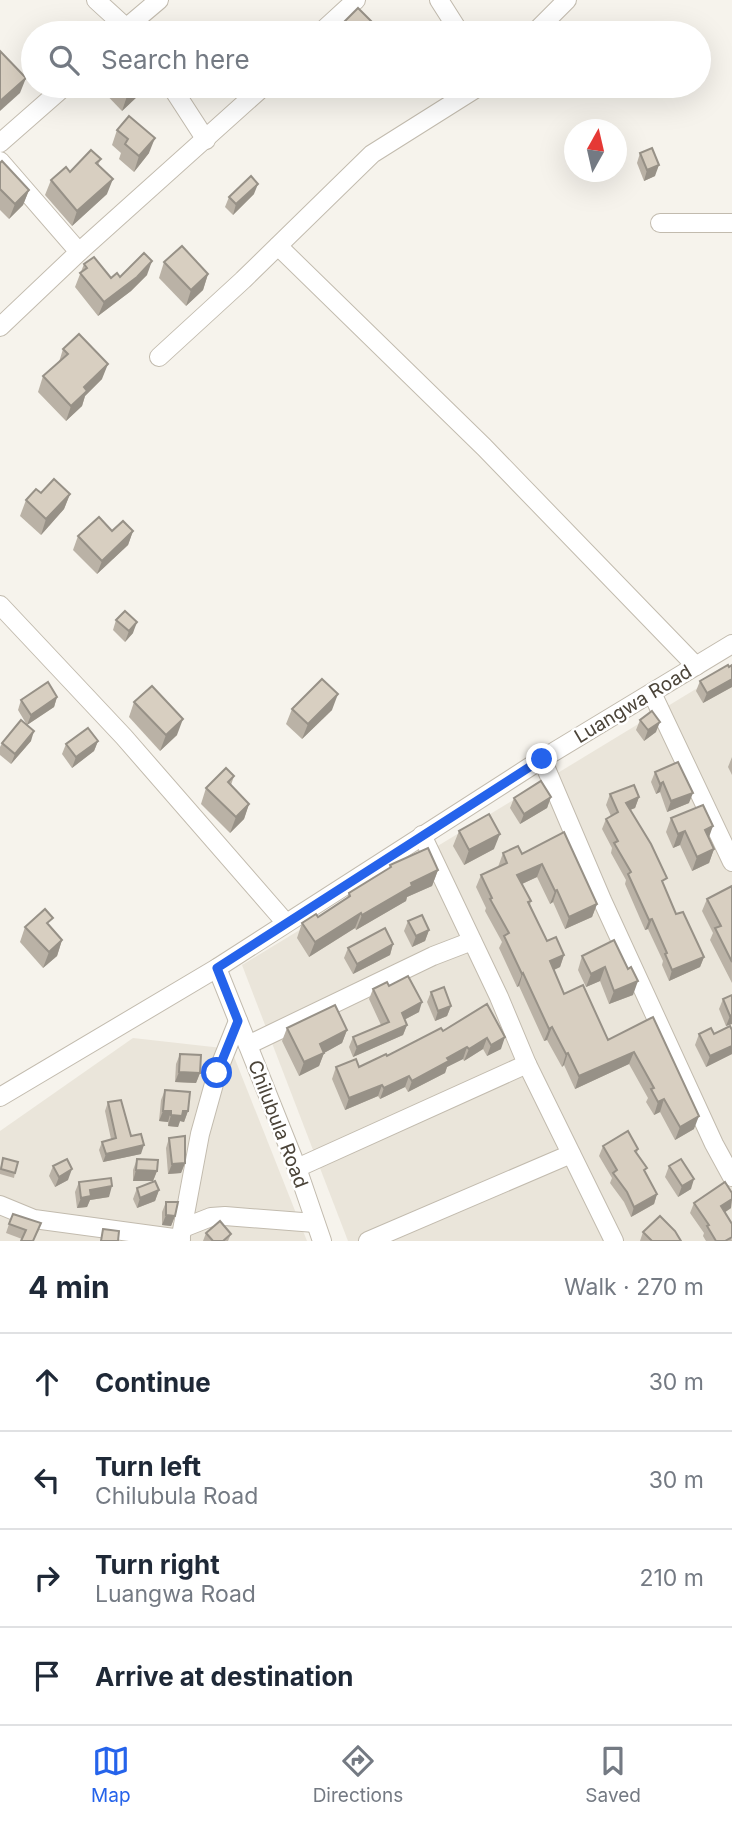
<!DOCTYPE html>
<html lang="en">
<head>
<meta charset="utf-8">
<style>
  body { margin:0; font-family:Inter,sans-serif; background:#f2f2f3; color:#1f2937 }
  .compass { position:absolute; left:564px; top:119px; width:63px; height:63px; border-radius:50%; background:#fff; box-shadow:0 7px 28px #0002; rotate:8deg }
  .stop { position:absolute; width:21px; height:21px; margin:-16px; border:5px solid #2563eb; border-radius:50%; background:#fff }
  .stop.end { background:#2563eb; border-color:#fff; box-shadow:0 2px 7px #0008 }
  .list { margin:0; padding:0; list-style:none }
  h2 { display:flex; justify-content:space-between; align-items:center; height:91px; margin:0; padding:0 28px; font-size:30px }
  h2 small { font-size:23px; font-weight:400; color:#747a83 }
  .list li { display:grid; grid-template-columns:46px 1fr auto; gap:21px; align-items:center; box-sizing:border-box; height:98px; padding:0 28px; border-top:2px solid #e0e1e3 }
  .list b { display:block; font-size:26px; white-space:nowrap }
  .list p { margin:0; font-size:23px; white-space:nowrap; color:#747a83 }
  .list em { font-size:23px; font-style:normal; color:#747a83 }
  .icon { flex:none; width:38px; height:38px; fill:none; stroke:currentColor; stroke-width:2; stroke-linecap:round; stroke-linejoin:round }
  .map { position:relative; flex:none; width:732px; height:1241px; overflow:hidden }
  .search { position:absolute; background:#fff; box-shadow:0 7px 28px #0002; left:21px; right:21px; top:21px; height:77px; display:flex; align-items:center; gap:18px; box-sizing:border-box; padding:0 24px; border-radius:38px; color:#747a83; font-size:26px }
  .sheet { height:483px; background:#fff }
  nav { display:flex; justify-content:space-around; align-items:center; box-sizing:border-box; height:98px; border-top:2px solid #e0e1e3; background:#fff; font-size:19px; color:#747a83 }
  nav a { display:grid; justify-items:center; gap:4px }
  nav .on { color:#2563eb }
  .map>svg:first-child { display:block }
  .residential { fill:#eae5da }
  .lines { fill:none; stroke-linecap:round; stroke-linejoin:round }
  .minor-casing { stroke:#c2bbae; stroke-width:20 }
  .minor { stroke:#fff; stroke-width:18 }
  .wall { fill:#bab2a6 }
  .shaded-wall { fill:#979187 }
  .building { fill:#d8cfc1; stroke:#979187; stroke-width:2 }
  .route { stroke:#2563eb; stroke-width:9 }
  .labels { text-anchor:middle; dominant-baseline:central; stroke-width:5; stroke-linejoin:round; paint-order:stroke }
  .street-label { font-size:19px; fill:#4b4439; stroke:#fff }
</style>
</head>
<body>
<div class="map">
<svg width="732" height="1241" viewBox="0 0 732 1241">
  <rect width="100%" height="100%" fill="#f6f3ec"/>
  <!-- residential -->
  <g class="residential">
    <path d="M 732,667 L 732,1241 L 348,1241 L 242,965 Z"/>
    <path d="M 133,1038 L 231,1049 L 307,1241 L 0,1241 L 0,1131 Z"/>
  </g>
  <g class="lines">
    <defs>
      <g id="minor">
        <path d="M 96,0 L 132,33"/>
        <path d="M 439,0 L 460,33"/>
        <path d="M 120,33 L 159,0"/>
        <path d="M 320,33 L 356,0"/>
        <path d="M 534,33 L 567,0"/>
        <path d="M 171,86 L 206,140"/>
        <path d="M 0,143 L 65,86"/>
        <path d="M 0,161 L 79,252"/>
        <path d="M 660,223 L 732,223"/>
        <path d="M 278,246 L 484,447 L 696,666"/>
        <path d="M 0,327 L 79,252 L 264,86"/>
        <path d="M 159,357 L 243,280 L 372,154 L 480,86"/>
        <path d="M 0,605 L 124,737 L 286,923"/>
        <path d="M 652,693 L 732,862"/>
        <path d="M 542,759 L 602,900 L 714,1144 L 732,1177"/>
        <path d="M 422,835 L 499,997 L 527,1064 L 614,1241"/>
        <path d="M 217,968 L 297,1168 L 322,1241"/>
        <path d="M 248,1045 L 433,956 L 472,941"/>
        <path d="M 0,1097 L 217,968 L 542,759 L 732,644"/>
        <path d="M 297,1168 L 527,1064"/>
        <path d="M 0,1205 L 34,1219 L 181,1239"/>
        <path d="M 183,1228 L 211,1217 L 225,1216 L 315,1223"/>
        <path d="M 180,1241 L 200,1134 L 217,1073 L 238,1021"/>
        <path d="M 368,1241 L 571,1154"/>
      </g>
    </defs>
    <!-- minor casing -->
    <use href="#minor" class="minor-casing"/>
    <!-- minor -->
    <use href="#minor" class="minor"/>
  </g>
  <!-- wall -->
  <g class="wall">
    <path d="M 341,25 L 383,33 L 338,33 Z"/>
    <path d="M 98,86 L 143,86 L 140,94 L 122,111 Z"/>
    <path d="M 117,130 L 149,153 L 134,172 L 119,159 L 121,153 L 112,145 Z"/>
    <path d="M 640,153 L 655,176 L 644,181 L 637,163 Z"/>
    <path d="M 101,159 L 98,165 L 107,194 L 72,226 L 45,195 L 51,180 Z"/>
    <path d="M 0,163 L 29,190 L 23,205 L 9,219 L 0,210 Z"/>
    <path d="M 254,194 L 233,215 L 225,207 L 229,197 Z"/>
    <path d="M 164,262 L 208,274 L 203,290 L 186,306 L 159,278 Z"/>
    <path d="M 84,264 L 111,278 L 147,275 L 131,291 L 98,316 L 75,287 Z"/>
    <path d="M 63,349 L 102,379 L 85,396 L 82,406 L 66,421 L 38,392 L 43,376 L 59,362 Z"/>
    <path d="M 41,493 L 70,494 L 64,509 L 41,535 L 20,516 L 26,500 Z"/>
    <path d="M 133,531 L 128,545 L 97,574 L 73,550 L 78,536 Z"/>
    <path d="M 116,620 L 133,633 L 125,642 L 113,630 Z"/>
    <path d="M 732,665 L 732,687 L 703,703 L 696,691 L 700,681 Z"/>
    <path d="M 57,697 L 54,707 L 27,725 L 18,710 L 21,700 Z"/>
    <path d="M 134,702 L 177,735 L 160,751 L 129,717 Z"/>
    <path d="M 292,709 L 332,710 L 302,739 L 286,724 Z"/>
    <path d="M 640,720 L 656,732 L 644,741 L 636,730 Z"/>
    <path d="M 31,741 L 11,764 L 0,755 L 0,747 L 2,743 Z"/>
    <path d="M 98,741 L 94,751 L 72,768 L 62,754 L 66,744 Z"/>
    <path d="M 732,757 L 732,775 L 728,767 Z"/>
    <path d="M 655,772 L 689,803 L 667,812 L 660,792 L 656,794 L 651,782 Z"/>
    <path d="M 234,776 L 231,785 L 249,804 L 244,819 L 230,833 L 201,804 L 206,788 Z"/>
    <path d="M 610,794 L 639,797 L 635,808 L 630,810 L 676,914 L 704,957 L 700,967 L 669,981 L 662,965 L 663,961 L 648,929 L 645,930 L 625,884 L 626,880 L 611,853 L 612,848 L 602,829 L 606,819 L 611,816 L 606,805 Z"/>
    <path d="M 551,797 L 547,808 L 520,824 L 510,808 L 514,798 Z"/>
    <path d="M 671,818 L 709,838 L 714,849 L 709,863 L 692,871 L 680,845 L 673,848 L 666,832 Z"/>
    <path d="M 459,831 L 494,849 L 464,865 L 453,846 Z"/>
    <path d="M 564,832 L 597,904 L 592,917 L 565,929 L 553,902 L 550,904 L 537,877 L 522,884 L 531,901 L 530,905 L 547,941 L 564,955 L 560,967 L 554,970 L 564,994 L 608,1040 L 653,1017 L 694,1129 L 675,1140 L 660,1112 L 654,1115 L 646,1102 L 648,1098 L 629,1064 L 575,1089 L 564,1065 L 562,1067 L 547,1040 L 544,1041 L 519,986 L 517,987 L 499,948 L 502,942 L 485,911 L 486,908 L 476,887 L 481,875 L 498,867 L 503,853 L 522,854 Z"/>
    <path d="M 390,865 L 438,870 L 432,886 L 407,897 L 406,901 L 356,930 L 355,928 L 309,957 L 297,938 L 302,923 L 318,917 L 347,898 L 349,893 L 389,868 Z"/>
    <path d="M 732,886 L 732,983 L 710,940 L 713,933 L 702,911 L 707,899 Z"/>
    <path d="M 408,921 L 429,930 L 425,941 L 412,947 L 404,931 Z"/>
    <path d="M 25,927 L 62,940 L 57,956 L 43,968 L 20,942 Z"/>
    <path d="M 614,940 L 633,995 L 609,1004 L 600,981 L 586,987 L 578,970 L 582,956 Z"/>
    <path d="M 393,944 L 390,955 L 353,974 L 344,958 L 348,948 Z"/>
    <path d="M 389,986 L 419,1012 L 404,1020 L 407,1025 L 403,1035 L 353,1057 L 349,1047 L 353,1037 L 381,1025 L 369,999 L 373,989 Z"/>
    <path d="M 431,992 L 451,1006 L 447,1016 L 435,1021 L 427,1002 Z"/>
    <path d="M 732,995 L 732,1024 L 726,1026 L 719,1009 L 723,999 Z"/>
    <path d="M 487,1004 L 501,1049 L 487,1056 L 483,1049 L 464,1061 L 463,1059 L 447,1067 L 445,1073 L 408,1092 L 405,1087 L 380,1099 L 378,1096 L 345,1110 L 332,1079 L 336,1067 L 359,1067 L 387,1056 L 443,1031 Z"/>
    <path d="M 287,1028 L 347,1030 L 342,1043 L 324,1053 L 319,1066 L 299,1076 L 282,1041 Z"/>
    <path d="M 732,1030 L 732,1054 L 706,1067 L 695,1045 L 699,1034 L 714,1034 Z"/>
    <path d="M 180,1054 L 200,1073 L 196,1083 L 175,1082 L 176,1064 Z"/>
    <path d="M 165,1090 L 188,1111 L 184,1122 L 180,1121 L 178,1127 L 168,1126 L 168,1122 L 159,1121 L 161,1100 Z"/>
    <path d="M 108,1102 L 131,1136 L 141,1154 L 103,1162 L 99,1150 L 102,1142 L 111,1139 L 105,1111 Z"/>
    <path d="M 169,1138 L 185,1163 L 181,1173 L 168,1174 L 166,1148 Z"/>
    <path d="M 603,1146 L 638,1149 L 637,1153 L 645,1173 L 657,1194 L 654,1204 L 631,1217 L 624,1202 L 610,1183 L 612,1178 L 599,1156 Z"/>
    <path d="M 3,1158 L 15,1173 L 14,1178 L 0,1174 L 0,1169 Z"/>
    <path d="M 137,1159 L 157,1171 L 153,1181 L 133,1181 L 133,1170 Z"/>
    <path d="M 53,1166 L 68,1180 L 55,1187 L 49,1176 Z"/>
    <path d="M 669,1166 L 691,1189 L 678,1197 L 665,1177 Z"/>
    <path d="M 79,1182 L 109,1197 L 90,1200 L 87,1207 L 77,1208 L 75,1192 Z"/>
    <path d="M 137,1188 L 159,1190 L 155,1201 L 137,1208 L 133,1199 Z"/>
    <path d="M 732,1193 L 731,1208 L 725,1212 L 732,1241 L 706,1241 L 703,1236 L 704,1233 L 690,1213 L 694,1203 Z"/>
    <path d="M 166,1202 L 175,1216 L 171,1226 L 162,1225 L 162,1212 Z"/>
    <path d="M 41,1223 L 38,1232 L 22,1239 L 6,1233 L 9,1224 Z"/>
    <path d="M 643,1232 L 681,1241 L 640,1241 Z"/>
    <path d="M 206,1233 L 231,1234 L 228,1241 L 203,1241 Z"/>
  </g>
  <!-- shaded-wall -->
  <g class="shaded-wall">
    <path d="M 26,78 L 20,93 L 0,111 L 0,101 Z"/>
    <path d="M 138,86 L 143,86 L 140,94 L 122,111 L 127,96 Z"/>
    <path d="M 155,138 L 149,153 L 134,172 L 139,156 Z"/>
    <path d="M 659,165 L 655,176 L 644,181 L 647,170 Z"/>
    <path d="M 113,179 L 107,194 L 72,226 L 77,211 Z"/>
    <path d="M 258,184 L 254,194 L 233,215 L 236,204 Z"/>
    <path d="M 29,190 L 23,205 L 9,219 L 15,204 Z"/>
    <path d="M 152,261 L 147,275 L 131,291 L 98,316 L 104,302 Z"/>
    <path d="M 208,274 L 203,290 L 186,306 L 191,290 Z"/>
    <path d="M 108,364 L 102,379 L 85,396 L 82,406 L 66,421 L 71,406 L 84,387 Z"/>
    <path d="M 70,494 L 64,509 L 41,535 L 46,519 Z"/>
    <path d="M 133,531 L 128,545 L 97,574 L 102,561 Z"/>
    <path d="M 137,622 L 133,633 L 125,642 L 129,631 Z"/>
    <path d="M 732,679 L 732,687 L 703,703 L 707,693 Z"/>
    <path d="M 338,694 L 332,710 L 302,739 L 308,724 Z"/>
    <path d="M 57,697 L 54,707 L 27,725 L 31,715 Z"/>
    <path d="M 183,719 L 177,735 L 160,751 L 166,735 Z"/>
    <path d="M 660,722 L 656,732 L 644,741 L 648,730 Z"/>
    <path d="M 34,731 L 31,741 L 11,764 L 15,754 Z"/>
    <path d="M 98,741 L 94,751 L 72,768 L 76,757 Z"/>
    <path d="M 663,782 L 660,792 L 656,794 L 660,784 Z"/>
    <path d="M 693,793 L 689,803 L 667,812 L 671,801 Z"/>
    <path d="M 551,797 L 547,808 L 520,824 L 524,814 Z"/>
    <path d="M 639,797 L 635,808 L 622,813 L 626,803 Z"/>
    <path d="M 249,804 L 244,819 L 230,833 L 236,817 Z"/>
    <path d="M 713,826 L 708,840 L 705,830 Z"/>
    <path d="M 685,831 L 680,845 L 673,848 L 678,834 Z"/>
    <path d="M 500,834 L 494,849 L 464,865 L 469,850 Z"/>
    <path d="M 714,849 L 709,863 L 692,871 L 697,857 Z"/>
    <path d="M 542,864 L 537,877 L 513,888 L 517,875 Z"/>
    <path d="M 438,870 L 432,886 L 407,897 L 406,901 L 356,930 L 362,915 L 411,883 Z"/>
    <path d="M 557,890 L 553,902 L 550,904 L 555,891 Z"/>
    <path d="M 597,904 L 592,917 L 565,929 L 569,917 Z"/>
    <path d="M 361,913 L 355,928 L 309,957 L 315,942 Z"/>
    <path d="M 652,919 L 648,929 L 645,930 L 649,920 Z"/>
    <path d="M 429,930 L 425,941 L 412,947 L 416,936 Z"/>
    <path d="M 62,940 L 57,956 L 43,968 L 49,952 Z"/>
    <path d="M 393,944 L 390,955 L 353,974 L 357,964 Z"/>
    <path d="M 564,955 L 560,967 L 545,974 L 550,961 Z"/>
    <path d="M 704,957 L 700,967 L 669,981 L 672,970 Z"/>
    <path d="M 605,967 L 600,981 L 586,987 L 591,974 Z"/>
    <path d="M 523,973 L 519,986 L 517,987 L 522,974 Z"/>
    <path d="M 638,981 L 633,995 L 609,1004 L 614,991 Z"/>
    <path d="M 422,1002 L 419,1012 L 398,1023 L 402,1013 Z"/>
    <path d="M 451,1006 L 447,1016 L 435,1021 L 438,1011 Z"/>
    <path d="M 732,1015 L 732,1024 L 726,1026 L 730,1016 Z"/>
    <path d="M 407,1025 L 403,1035 L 353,1057 L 357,1047 Z"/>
    <path d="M 552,1027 L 547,1040 L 544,1041 L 549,1029 Z"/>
    <path d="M 347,1030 L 342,1043 L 324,1053 L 319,1066 L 299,1076 L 304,1062 L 320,1044 Z"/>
    <path d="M 505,1037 L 501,1049 L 487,1056 L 491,1045 Z"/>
    <path d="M 487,1038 L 483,1049 L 464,1061 L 469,1049 Z"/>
    <path d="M 732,1046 L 732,1054 L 706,1067 L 710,1056 Z"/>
    <path d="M 467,1047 L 463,1059 L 447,1067 L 445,1073 L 408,1092 L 412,1081 L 447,1058 Z"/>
    <path d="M 634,1052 L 629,1064 L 575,1089 L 579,1076 Z"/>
    <path d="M 568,1053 L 564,1065 L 562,1067 L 566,1054 Z"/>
    <path d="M 179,1072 L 200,1073 L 196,1083 L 175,1082 Z"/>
    <path d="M 409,1076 L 405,1087 L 380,1099 L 384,1088 Z"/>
    <path d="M 382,1085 L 378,1096 L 345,1110 L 349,1098 Z"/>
    <path d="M 664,1099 L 660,1112 L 654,1115 L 658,1102 Z"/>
    <path d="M 163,1111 L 171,1111 L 168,1122 L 159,1121 Z"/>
    <path d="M 183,1111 L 188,1111 L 184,1122 L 180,1121 L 178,1127 L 168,1126 L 171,1115 Z"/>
    <path d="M 699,1116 L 694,1129 L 675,1140 L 680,1127 Z"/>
    <path d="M 144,1145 L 141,1154 L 103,1162 L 106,1154 Z"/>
    <path d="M 185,1163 L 181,1173 L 168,1174 L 172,1164 Z"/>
    <path d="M 72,1169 L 68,1180 L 55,1187 L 59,1177 Z"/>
    <path d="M 136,1170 L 157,1171 L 153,1181 L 133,1181 Z"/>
    <path d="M 694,1179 L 691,1189 L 678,1197 L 682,1186 Z"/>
    <path d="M 112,1186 L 109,1197 L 90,1200 L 87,1207 L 77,1208 L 81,1198 L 90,1190 Z"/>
    <path d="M 159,1190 L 155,1201 L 137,1208 L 140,1198 Z"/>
    <path d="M 657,1194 L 654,1204 L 631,1217 L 634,1207 Z"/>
    <path d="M 732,1199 L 731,1208 L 718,1217 L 721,1206 Z"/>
    <path d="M 166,1215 L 175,1216 L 171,1226 L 162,1225 Z"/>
  </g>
  <!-- building -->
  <g class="building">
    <path d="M 358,8 L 383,33 L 349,33 L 341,25 Z"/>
    <path d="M 0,51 L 26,78 L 0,101 Z"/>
    <path d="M 118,86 L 138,86 L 127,96 Z"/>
    <path d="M 129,116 L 155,138 L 139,156 L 125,144 L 128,139 L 117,130 Z"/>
    <path d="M 652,148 L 659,165 L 647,170 L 640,153 Z"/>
    <path d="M 91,150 L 101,159 L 96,163 L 113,179 L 77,211 L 51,180 L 66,167 L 70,172 Z"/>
    <path d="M 2,161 L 29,190 L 15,204 L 0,189 L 0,163 Z"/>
    <path d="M 251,176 L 258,184 L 236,204 L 229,197 Z"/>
    <path d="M 182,246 L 208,274 L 191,290 L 164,262 Z"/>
    <path d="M 144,253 L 152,261 L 137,277 L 104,302 L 80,273 L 87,268 L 84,264 L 94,257 L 111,278 L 117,273 L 120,277 Z"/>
    <path d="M 79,334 L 108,364 L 84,387 L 87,391 L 71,406 L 43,376 L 68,354 L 63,349 Z"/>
    <path d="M 54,479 L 70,494 L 46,519 L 26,500 L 36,489 L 41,493 Z"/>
    <path d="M 99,517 L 112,531 L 123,521 L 133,531 L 102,561 L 78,536 Z"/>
    <path d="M 125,611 L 137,622 L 129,631 L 116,620 Z"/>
    <path d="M 728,665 L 729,667 L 732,665 L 732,679 L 707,693 L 700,681 Z"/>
    <path d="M 322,679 L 338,694 L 308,724 L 292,709 Z"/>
    <path d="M 48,682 L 57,697 L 31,715 L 21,700 Z"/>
    <path d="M 152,686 L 183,719 L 166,735 L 134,702 Z"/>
    <path d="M 652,711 L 660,722 L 648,730 L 640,720 Z"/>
    <path d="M 21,720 L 34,731 L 15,754 L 2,743 Z"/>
    <path d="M 88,728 L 98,741 L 76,757 L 66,744 Z"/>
    <path d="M 678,762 L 693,793 L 671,801 L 663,782 L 660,784 L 655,772 Z"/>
    <path d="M 226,768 L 234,776 L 228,782 L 249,804 L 236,817 L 206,788 Z"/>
    <path d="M 541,781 L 551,797 L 524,814 L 514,798 Z"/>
    <path d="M 634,785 L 639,797 L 626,803 L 651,844 L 667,878 L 662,881 L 676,914 L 683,912 L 704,957 L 672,970 L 665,954 L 667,953 L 652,919 L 649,920 L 628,874 L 631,872 L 614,843 L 618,841 L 606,819 L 618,812 L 610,794 Z"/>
    <path d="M 703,805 L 713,826 L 705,830 L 714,849 L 697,857 L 685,831 L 678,834 L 671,818 Z"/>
    <path d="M 489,814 L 500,834 L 469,850 L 459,831 Z"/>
    <path d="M 564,832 L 597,904 L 569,917 L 557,890 L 555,891 L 542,864 L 517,875 L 531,901 L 528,902 L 547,941 L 556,937 L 564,955 L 550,961 L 564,994 L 583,985 L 608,1040 L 653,1017 L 699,1116 L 680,1127 L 664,1099 L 658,1102 L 651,1089 L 654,1088 L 634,1052 L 579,1076 L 568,1053 L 566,1054 L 552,1027 L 549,1029 L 523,973 L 522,974 L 504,936 L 509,933 L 490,899 L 492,898 L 481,875 L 507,863 L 503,853 L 518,846 L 522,854 Z"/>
    <path d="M 428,848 L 438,870 L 411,883 L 412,886 L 362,915 L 361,913 L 315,942 L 302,923 L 316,914 L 318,917 L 350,896 L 349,893 L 391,867 L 390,865 Z"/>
    <path d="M 732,886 L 732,962 L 715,928 L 721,926 L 707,899 Z"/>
    <path d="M 45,909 L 53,918 L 47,923 L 62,940 L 49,952 L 25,927 Z"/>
    <path d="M 422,915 L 429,930 L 416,936 L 408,921 Z"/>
    <path d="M 385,928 L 393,944 L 357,964 L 348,948 Z"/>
    <path d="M 614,940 L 628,969 L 631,967 L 638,981 L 614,991 L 605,967 L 591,974 L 582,956 Z"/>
    <path d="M 408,976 L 422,1002 L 402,1013 L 407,1025 L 357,1047 L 353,1037 L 389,1022 L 373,989 L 387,982 L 389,986 Z"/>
    <path d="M 444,987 L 451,1006 L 438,1011 L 431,992 Z"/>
    <path d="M 732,995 L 732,1015 L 730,1016 L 723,999 Z"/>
    <path d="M 487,1004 L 505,1037 L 491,1045 L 487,1038 L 469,1049 L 467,1047 L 447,1058 L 449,1061 L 412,1081 L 409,1076 L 384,1088 L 382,1085 L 349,1098 L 336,1067 L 356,1059 L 359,1067 L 386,1054 L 387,1056 L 441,1028 L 443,1031 Z"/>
    <path d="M 335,1005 L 347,1030 L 320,1044 L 324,1053 L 304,1062 L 287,1028 Z"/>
    <path d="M 730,1026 L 732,1030 L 732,1046 L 710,1056 L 699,1034 L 711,1028 L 714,1034 Z"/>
    <path d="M 180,1054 L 201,1055 L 200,1073 L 179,1072 Z"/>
    <path d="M 165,1090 L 190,1092 L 188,1111 L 183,1111 L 182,1116 L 171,1115 L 171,1111 L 163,1111 Z"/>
    <path d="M 121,1100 L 131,1136 L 141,1134 L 144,1145 L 106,1154 L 102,1142 L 116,1138 L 108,1102 Z"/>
    <path d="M 628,1131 L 638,1149 L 635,1151 L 647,1168 L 644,1170 L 657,1194 L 634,1207 L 627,1192 L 613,1173 L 617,1170 L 603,1146 Z"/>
    <path d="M 185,1136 L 185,1163 L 172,1164 L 169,1138 Z"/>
    <path d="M 3,1158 L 18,1162 L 15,1173 L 1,1169 Z"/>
    <path d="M 67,1159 L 72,1169 L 59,1177 L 53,1166 Z"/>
    <path d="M 137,1159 L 158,1160 L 157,1171 L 136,1170 Z"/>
    <path d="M 681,1159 L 694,1179 L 682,1186 L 669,1166 Z"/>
    <path d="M 111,1178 L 112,1186 L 90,1190 L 91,1196 L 81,1198 L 79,1182 Z"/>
    <path d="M 155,1181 L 159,1190 L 140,1198 L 137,1188 Z"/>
    <path d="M 725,1182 L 732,1193 L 732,1199 L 721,1206 L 732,1224 L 732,1237 L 725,1241 L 716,1241 L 707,1226 L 709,1225 L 694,1203 Z"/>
    <path d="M 166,1202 L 178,1202 L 175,1216 L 166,1215 Z"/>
    <path d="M 13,1214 L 41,1223 L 33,1241 L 21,1241 L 26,1230 L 9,1224 Z"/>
    <path d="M 660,1216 L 675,1231 L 681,1241 L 652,1241 L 643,1232 Z"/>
    <path d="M 220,1221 L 231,1234 L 223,1241 L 213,1241 L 206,1233 Z"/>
    <path d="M 103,1229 L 119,1231 L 118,1241 L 101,1241 Z"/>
  </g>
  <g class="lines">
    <!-- route -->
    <path class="route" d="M 217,1073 L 238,1021 L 217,968 L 542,759"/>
  </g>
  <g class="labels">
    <!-- street labels -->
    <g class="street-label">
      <text transform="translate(633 704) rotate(-31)">Luangwa Road</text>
      <text transform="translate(278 1124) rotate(69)">Chilubula Road</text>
    </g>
  </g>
</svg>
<svg class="compass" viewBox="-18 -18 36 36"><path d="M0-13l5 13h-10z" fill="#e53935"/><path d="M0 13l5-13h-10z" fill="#747a83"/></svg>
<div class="stop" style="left:217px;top:1073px"></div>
<div class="stop end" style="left:542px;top:759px"></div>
<div class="search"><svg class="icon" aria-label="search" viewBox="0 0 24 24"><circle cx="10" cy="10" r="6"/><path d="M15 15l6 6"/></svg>Search here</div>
</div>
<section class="sheet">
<h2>4 min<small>Walk · 270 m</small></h2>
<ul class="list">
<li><svg class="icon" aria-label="ahead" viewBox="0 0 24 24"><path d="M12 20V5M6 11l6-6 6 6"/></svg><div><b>Continue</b></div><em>30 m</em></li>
<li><svg class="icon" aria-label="left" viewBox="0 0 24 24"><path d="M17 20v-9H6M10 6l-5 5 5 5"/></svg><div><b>Turn left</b><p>Chilubula Road</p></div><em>30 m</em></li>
<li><svg class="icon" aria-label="right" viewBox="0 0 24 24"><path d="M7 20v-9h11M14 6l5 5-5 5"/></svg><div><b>Turn right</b><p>Luangwa Road</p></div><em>210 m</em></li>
<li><svg class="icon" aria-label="arrive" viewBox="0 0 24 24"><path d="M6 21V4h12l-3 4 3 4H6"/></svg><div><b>Arrive at destination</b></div></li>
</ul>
</section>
<nav>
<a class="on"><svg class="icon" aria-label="map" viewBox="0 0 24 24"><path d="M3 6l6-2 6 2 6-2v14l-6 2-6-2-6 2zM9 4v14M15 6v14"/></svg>Map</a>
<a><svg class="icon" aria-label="directions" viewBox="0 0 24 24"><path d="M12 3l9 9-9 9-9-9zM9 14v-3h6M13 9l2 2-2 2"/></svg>Directions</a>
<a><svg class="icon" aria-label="saved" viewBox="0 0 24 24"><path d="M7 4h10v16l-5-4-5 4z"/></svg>Saved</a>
</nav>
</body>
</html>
